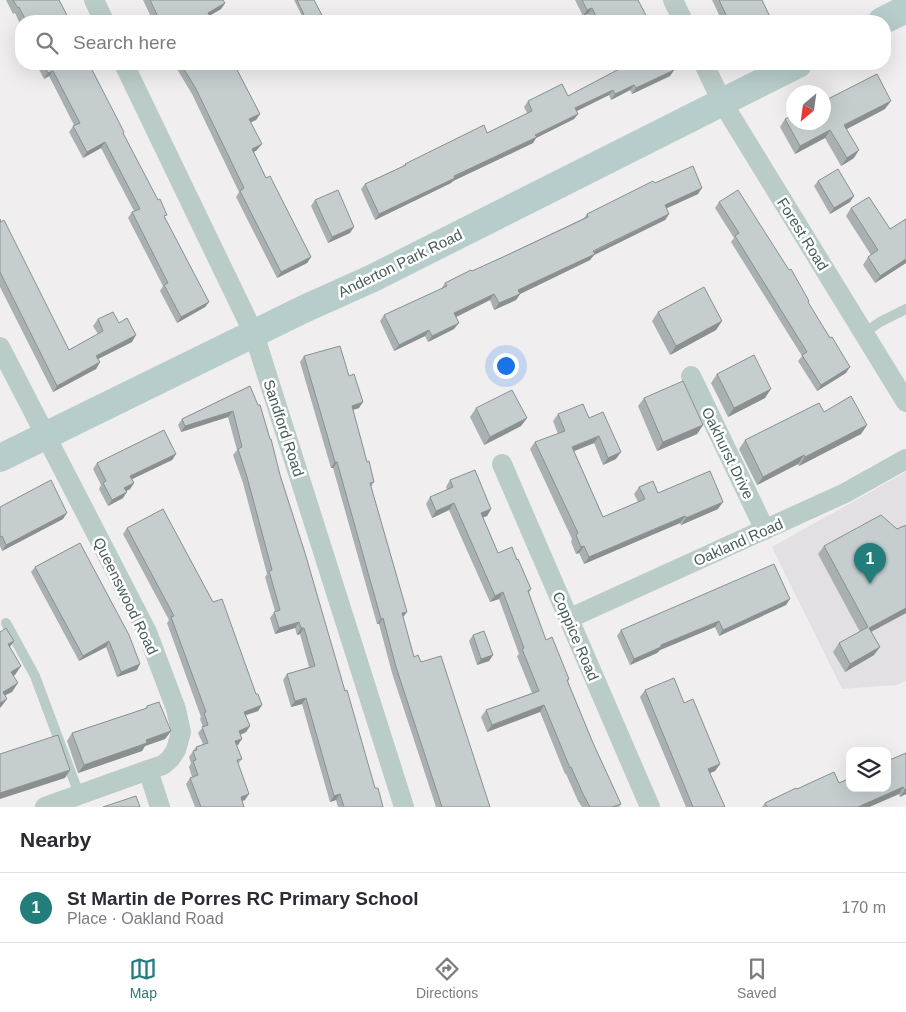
<!DOCTYPE html>
<html lang="en">
<head>
<meta charset="utf-8">
<style>
  body { margin:0; font-family:Arial,sans-serif; background:#f7f7f7; color:#2b2b33 }
  .controls { position:absolute; right:15px; bottom:15px; display:grid; overflow:hidden; border-radius:10px; box-shadow:0 5px 20px #0002 }
  .controls button { width:45px; height:45px; display:grid; place-items:center; padding:0; border:0; border-bottom:1px solid #e1e1e2; background:#fff; color:#2b2b33; font:25px sans-serif }
  .compass { position:absolute; left:786px; top:85px; width:45px; height:45px; border-radius:50%; background:#fff; box-shadow:0 5px 20px #0002; rotate:209deg }
  .you { position:absolute; left:505px; top:365px; width:18px; height:18px; margin:-12px; border:4px solid #fff; border-radius:50%; background:#1a73e8; box-shadow:0 0 0 8px #1a73e833 }
  .badge { display:grid; place-items:center; width:32px; height:32px; border-radius:50%; background:#227d7b; color:#fff; font-size:16px; font-weight:700 }
  .pin { position:absolute; translate:-50% -41px; filter:drop-shadow(0 1px 2px #0008) }
  .pin::after { content:''; position:absolute; top:26px; width:18px; height:15px; background:inherit; clip-path:polygon(0 0,100% 0,50% 100%) }
  .list { margin:0; padding:0; list-style:none }
  h2 { display:flex; justify-content:space-between; align-items:center; height:65px; margin:0; padding:0 20px; font-size:21px }
  h2 small { font-size:16px; font-weight:400; color:#7c7c81 }
  .list li { display:grid; grid-template-columns:32px 1fr auto; gap:15px; align-items:center; box-sizing:border-box; height:70px; padding:0 20px; border-top:1px solid #e1e1e2 }
  .list b { display:block; font-size:19px; white-space:nowrap }
  .list p { margin:0; font-size:16px; white-space:nowrap; color:#7c7c81 }
  .list em { font-size:16px; font-style:normal; color:#7c7c81 }
  .icon { flex:none; width:28px; height:28px; fill:none; stroke:currentColor; stroke-width:2; stroke-linecap:round; stroke-linejoin:round }
  .map { position:relative; flex:none; width:906px; height:807px; overflow:hidden }
  .search { position:absolute; background:#fff; box-shadow:0 5px 20px #0002; left:15px; right:15px; top:15px; height:55px; display:flex; align-items:center; gap:12px; box-sizing:border-box; padding:0 18px; border-radius:20px; color:#7c7c81; font-size:19px }
  .sheet { height:135px; background:#fff }
  nav { display:flex; justify-content:space-around; align-items:center; box-sizing:border-box; height:70px; border-top:1px solid #e1e1e2; background:#fff; font-size:14px; color:#7c7c81 }
  nav a { display:grid; justify-items:center; gap:2px }
  nav .on { color:#227d7b }
  .map>svg:first-child { display:block }
  .education { fill:#e2e0e2 }
  .lines { fill:none; stroke-linecap:round; stroke-linejoin:round }
  .lane { stroke:#baccc8; stroke-width:10 }
  .street { stroke:#baccc8; stroke-width:20 }
  .secondary { stroke:#b7cdcb; stroke-width:28 }
  .wall { fill:#a9b0b1 }
  .shaded-wall { fill:#8a9090 }
  .building { fill:#c5cdce; stroke:#8a9090 }
  .labels { text-anchor:middle; dominant-baseline:central; stroke-width:5; stroke-linejoin:round; paint-order:stroke }
  .street-label { font-size:15px; fill:#465c58; stroke:#fff }
</style>
</head>
<body>
<div class="map">
<svg width="906" height="807" viewBox="0 0 906 807">
  <rect width="100%" height="100%" fill="#f1eef0"/>
  <!-- education -->
  <path class="education" d="M 906,472 L 906,681 L 897,685 L 842,689 L 772,547 Z"/>
  <g class="lines">
    <!-- lane -->
    <g class="lane">
      <path d="M 864,333 L 880,322 L 906,309"/>
      <path d="M 6,623 L 35,676 L 79,794"/>
    </g>
    <!-- street -->
    <g class="street">
      <path d="M 94,0 L 104,21"/>
      <path d="M 673,0 L 683,21"/>
      <path d="M 124,64 L 254,334 L 404,807"/>
      <path d="M 704,64 L 722,102 L 906,402"/>
      <path d="M 0,347 L 147,632 L 176,709 L 181,732 L 176,750 L 170,759 L 163,765 L 148,770 L 160,807"/>
      <path d="M 691,376 L 765,530"/>
      <path d="M 502,464 L 650,807"/>
      <path d="M 568,619 L 845,493 L 906,459"/>
      <path d="M 45,807 L 148,770"/>
    </g>
    <!-- secondary -->
    <g class="secondary">
      <path d="M 882,21 L 906,9"/>
      <path d="M 0,458 L 304,309 L 373,278 L 798,64"/>
    </g>
  </g>
  <!-- wall -->
  <g class="wall">
    <path d="M 6,0 L 59,0 L 70,21 L 21,21 L 21,26 L 15,13 L 13,14 Z"/>
    <path d="M 143,0 L 223,0 L 225,3 L 221,9 L 209,16 L 212,21 L 153,21 Z"/>
    <path d="M 294,0 L 314,0 L 325,21 L 303,18 Z"/>
    <path d="M 575,0 L 638,0 L 649,21 L 592,21 L 588,14 L 583,16 Z"/>
    <path d="M 712,0 L 762,0 L 770,21 L 722,21 Z"/>
    <path d="M 36,64 L 89,64 L 165,218 L 209,302 L 205,307 L 177,323 L 160,291 L 163,286 L 128,218 L 132,212 L 134,211 L 101,148 L 83,158 L 69,132 L 74,125 L 49,76 L 44,79 Z"/>
    <path d="M 174,64 L 234,64 L 260,114 L 256,120 L 251,122 L 257,150 L 254,152 L 266,178 L 311,257 L 307,263 L 277,278 L 236,197 L 239,192 L 226,165 L 192,94 Z"/>
    <path d="M 612,64 L 671,64 L 674,70 L 670,76 L 632,94 L 630,90 L 611,100 L 609,95 L 576,111 L 578,114 L 574,119 L 536,138 L 533,143 L 453,181 L 451,183 L 375,220 L 361,189 L 365,184 L 403,166 L 405,164 L 487,133 L 527,113 L 524,107 L 528,101 L 568,96 L 616,71 Z"/>
    <path d="M 885,109 L 847,129 L 854,158 L 841,166 L 825,138 L 795,154 L 780,127 L 785,119 Z"/>
    <path d="M 818,181 L 854,196 L 850,202 L 830,214 L 814,186 Z"/>
    <path d="M 655,183 L 698,194 L 666,208 L 669,214 L 665,220 L 594,255 L 590,260 L 520,294 L 516,300 L 494,310 L 490,300 L 456,317 L 454,329 L 428,342 L 425,336 L 394,351 L 380,321 L 384,315 L 441,289 L 445,283 L 503,257 L 584,218 L 587,214 Z"/>
    <path d="M 315,200 L 350,233 L 328,243 L 311,206 Z"/>
    <path d="M 719,202 L 808,303 L 830,338 L 846,373 L 817,391 L 798,361 L 802,356 L 731,242 L 734,238 L 715,208 Z"/>
    <path d="M 851,208 L 890,229 L 906,219 L 906,263 L 875,283 L 863,265 L 868,257 L 871,255 L 846,216 Z"/>
    <path d="M 0,219 L 69,350 L 98,334 L 93,326 L 98,319 L 119,323 L 132,342 L 98,359 L 100,362 L 96,369 L 53,392 L 0,287 Z"/>
    <path d="M 658,312 L 722,321 L 716,330 L 670,355 L 652,321 Z"/>
    <path d="M 304,356 L 349,376 L 359,408 L 353,410 L 367,462 L 374,482 L 371,487 L 407,612 L 403,617 L 414,657 L 421,662 L 490,807 L 436,807 L 392,673 L 379,624 L 377,624 L 333,468 L 331,468 L 300,362 Z"/>
    <path d="M 717,374 L 765,398 L 728,417 L 711,383 Z"/>
    <path d="M 250,386 L 280,475 L 345,691 L 375,788 L 383,807 L 338,807 L 336,800 L 330,802 L 302,704 L 291,707 L 283,680 L 287,674 L 309,667 L 300,634 L 297,635 L 295,628 L 275,634 L 270,618 L 275,611 L 265,577 L 267,574 L 243,483 L 233,455 L 237,450 L 228,417 L 181,432 L 178,425 L 182,419 Z"/>
    <path d="M 644,398 L 703,425 L 697,434 L 657,451 L 638,406 Z"/>
    <path d="M 476,408 L 527,418 L 521,426 L 484,445 L 470,417 Z"/>
    <path d="M 558,414 L 589,418 L 616,459 L 603,465 L 594,443 L 574,451 L 603,517 L 638,502 L 634,494 L 639,487 L 658,493 L 718,509 L 681,525 L 680,523 L 584,564 L 579,553 L 576,554 L 571,542 L 572,539 L 530,449 L 535,442 L 558,434 L 553,421 Z"/>
    <path d="M 867,425 L 861,434 L 799,466 L 798,464 L 757,485 L 739,449 L 745,440 Z"/>
    <path d="M 176,454 L 172,460 L 132,479 L 134,483 L 130,489 L 126,491 L 123,498 L 108,506 L 99,489 L 101,485 L 93,469 L 97,463 Z"/>
    <path d="M 450,480 L 491,509 L 487,516 L 483,517 L 498,553 L 517,560 L 531,589 L 529,593 L 546,640 L 569,679 L 568,682 L 593,743 L 621,804 L 619,807 L 582,807 L 578,801 L 566,774 L 565,774 L 540,712 L 487,732 L 481,717 L 486,710 L 532,693 L 517,656 L 519,654 L 499,599 L 490,602 L 449,510 L 432,518 L 426,504 L 430,497 L 447,490 L 446,487 Z"/>
    <path d="M 0,507 L 63,519 L 2,551 L 0,546 Z"/>
    <path d="M 906,525 L 906,613 L 871,632 L 874,655 L 845,672 L 833,652 L 839,643 L 860,632 L 818,554 L 824,546 L 897,529 Z"/>
    <path d="M 127,528 L 256,694 L 262,705 L 258,711 L 246,715 L 250,726 L 246,732 L 240,735 L 238,745 L 236,745 L 242,759 L 238,764 L 245,800 L 242,801 L 244,807 L 195,807 L 186,784 L 190,778 L 192,777 L 189,767 L 191,763 L 189,757 L 196,747 L 203,744 L 198,733 L 203,727 L 200,719 L 201,717 L 167,623 L 169,620 L 123,534 Z"/>
    <path d="M 80,543 L 137,670 L 117,677 L 106,647 L 79,661 L 31,572 L 35,567 Z"/>
    <path d="M 786,605 L 719,636 L 715,627 L 660,650 L 657,653 L 630,665 L 617,636 L 621,630 Z"/>
    <path d="M 473,635 L 493,655 L 489,661 L 477,665 L 469,641 Z"/>
    <path d="M 645,690 L 684,703 L 720,764 L 715,771 L 710,773 L 725,807 L 686,807 L 640,697 Z"/>
    <path d="M 147,706 L 171,731 L 165,739 L 145,746 L 142,751 L 78,773 L 67,741 L 72,733 L 145,709 Z"/>
    <path d="M 906,753 L 906,794 L 900,797 L 899,794 L 869,807 L 762,807 L 765,803 L 797,789 L 839,783 Z"/>
  </g>
  <!-- shaded-wall -->
  <g class="shaded-wall">
    <path d="M 225,3 L 221,9 L 204,19 L 208,13 Z"/>
    <path d="M 592,8 L 588,14 L 583,16 L 587,10 Z"/>
    <path d="M 674,70 L 670,76 L 632,94 L 636,88 Z"/>
    <path d="M 53,71 L 49,76 L 44,79 L 48,73 Z"/>
    <path d="M 634,85 L 630,90 L 611,100 L 615,94 Z"/>
    <path d="M 613,90 L 609,95 L 571,114 L 575,108 Z"/>
    <path d="M 891,101 L 885,109 L 839,133 L 844,125 Z"/>
    <path d="M 260,114 L 256,120 L 245,125 L 249,119 Z"/>
    <path d="M 578,114 L 574,119 L 536,138 L 533,143 L 453,181 L 451,183 L 375,220 L 379,214 Z"/>
    <path d="M 830,130 L 825,138 L 795,154 L 800,146 Z"/>
    <path d="M 105,142 L 101,148 L 83,158 L 87,152 Z"/>
    <path d="M 262,144 L 257,150 L 248,155 L 252,149 Z"/>
    <path d="M 859,150 L 854,158 L 841,166 L 847,158 Z"/>
    <path d="M 702,188 L 698,194 L 661,211 L 665,205 Z"/>
    <path d="M 854,196 L 850,202 L 830,214 L 834,208 Z"/>
    <path d="M 669,214 L 665,220 L 594,255 L 590,260 L 520,294 L 516,300 L 494,310 L 499,303 L 518,290 Z"/>
    <path d="M 354,227 L 350,233 L 328,243 L 332,237 Z"/>
    <path d="M 311,257 L 307,263 L 277,278 L 281,272 Z"/>
    <path d="M 906,259 L 906,263 L 875,283 L 880,276 Z"/>
    <path d="M 494,294 L 490,300 L 450,320 L 454,313 Z"/>
    <path d="M 209,302 L 205,307 L 177,323 L 181,317 Z"/>
    <path d="M 722,321 L 716,330 L 670,355 L 676,346 Z"/>
    <path d="M 459,323 L 454,329 L 428,342 L 432,336 Z"/>
    <path d="M 429,330 L 425,336 L 394,351 L 399,345 Z"/>
    <path d="M 136,335 L 132,342 L 92,362 L 96,356 Z"/>
    <path d="M 100,362 L 96,369 L 53,392 L 57,386 Z"/>
    <path d="M 850,367 L 846,373 L 817,391 L 821,385 Z"/>
    <path d="M 771,389 L 765,398 L 728,417 L 734,408 Z"/>
    <path d="M 363,402 L 359,408 L 348,411 L 352,406 Z"/>
    <path d="M 233,411 L 228,417 L 181,432 L 185,426 Z"/>
    <path d="M 527,418 L 521,426 L 484,445 L 490,437 Z"/>
    <path d="M 703,425 L 697,434 L 657,451 L 663,442 Z"/>
    <path d="M 867,425 L 861,434 L 799,466 L 805,457 Z"/>
    <path d="M 599,436 L 594,443 L 567,454 L 572,447 Z"/>
    <path d="M 621,452 L 616,459 L 603,465 L 608,458 Z"/>
    <path d="M 176,454 L 172,460 L 126,482 L 130,476 Z"/>
    <path d="M 804,455 L 798,464 L 757,485 L 763,477 Z"/>
    <path d="M 335,462 L 337,462 L 333,468 L 331,468 Z"/>
    <path d="M 134,483 L 130,489 L 120,494 L 124,488 Z"/>
    <path d="M 127,492 L 123,498 L 108,506 L 112,500 Z"/>
    <path d="M 723,502 L 718,509 L 681,525 L 686,518 Z"/>
    <path d="M 454,503 L 449,510 L 432,518 L 436,511 Z"/>
    <path d="M 491,509 L 487,516 L 476,520 L 481,513 Z"/>
    <path d="M 67,513 L 63,519 L 2,551 L 6,545 Z"/>
    <path d="M 685,516 L 680,523 L 584,564 L 589,557 Z"/>
    <path d="M 584,546 L 579,553 L 576,554 L 581,547 Z"/>
    <path d="M 503,592 L 499,599 L 490,602 L 495,596 Z"/>
    <path d="M 790,599 L 786,605 L 719,636 L 723,630 Z"/>
    <path d="M 906,608 L 906,613 L 863,636 L 869,628 Z"/>
    <path d="M 407,612 L 403,617 L 402,613 Z"/>
    <path d="M 383,618 L 379,624 L 377,624 L 381,619 Z"/>
    <path d="M 719,621 L 715,627 L 660,650 L 657,653 L 630,665 L 634,659 L 661,645 Z"/>
    <path d="M 299,622 L 295,628 L 275,634 L 279,628 Z"/>
    <path d="M 301,628 L 304,628 L 300,634 L 297,635 Z"/>
    <path d="M 14,641 L 8,650 L 8,644 Z"/>
    <path d="M 109,641 L 106,647 L 79,661 L 83,656 Z"/>
    <path d="M 880,647 L 874,655 L 845,672 L 850,664 Z"/>
    <path d="M 493,655 L 489,661 L 477,665 L 481,659 Z"/>
    <path d="M 140,664 L 137,670 L 117,677 L 121,672 Z"/>
    <path d="M 21,666 L 15,675 L 5,680 L 11,672 Z"/>
    <path d="M 18,683 L 12,692 L 0,698 L 3,692 Z"/>
    <path d="M 306,698 L 302,704 L 291,707 L 295,701 Z"/>
    <path d="M 7,699 L 1,707 L 0,708 L 0,703 Z"/>
    <path d="M 262,705 L 258,711 L 240,717 L 244,712 Z"/>
    <path d="M 544,705 L 540,712 L 487,732 L 492,725 Z"/>
    <path d="M 250,726 L 246,732 L 235,737 L 239,731 Z"/>
    <path d="M 171,731 L 165,739 L 145,746 L 142,751 L 78,773 L 84,765 L 146,740 Z"/>
    <path d="M 242,739 L 238,745 L 231,747 L 235,741 Z"/>
    <path d="M 720,764 L 715,771 L 703,776 L 708,769 Z"/>
    <path d="M 70,770 L 65,778 L 0,799 L 0,793 Z"/>
    <path d="M 903,787 L 899,794 L 869,807 L 858,807 Z"/>
    <path d="M 906,789 L 906,794 L 900,797 L 905,790 Z"/>
    <path d="M 249,794 L 245,800 L 237,803 L 241,797 Z"/>
    <path d="M 340,794 L 336,800 L 330,802 L 334,796 Z"/>
  </g>
  <!-- building -->
  <g class="building">
    <path d="M 13,0 L 59,0 L 70,21 L 26,21 L 19,7 L 18,8 Z"/>
    <path d="M 150,0 L 223,0 L 225,3 L 208,13 L 212,21 L 160,21 Z"/>
    <path d="M 297,0 L 314,0 L 325,21 L 296,21 L 305,17 Z"/>
    <path d="M 582,0 L 638,0 L 649,21 L 598,21 L 592,8 L 587,10 Z"/>
    <path d="M 719,0 L 762,0 L 771,19 L 768,21 L 729,21 Z"/>
    <path d="M 43,64 L 89,64 L 124,132 L 123,133 L 158,200 L 160,199 L 167,215 L 164,216 L 209,302 L 181,317 L 164,285 L 168,283 L 132,212 L 140,209 L 105,142 L 87,152 L 73,126 L 80,123 L 53,71 L 48,73 Z"/>
    <path d="M 181,64 L 234,64 L 260,114 L 249,119 L 262,144 L 252,149 L 266,178 L 270,176 L 311,257 L 281,272 L 240,191 L 244,188 L 230,159 L 196,89 Z"/>
    <path d="M 619,64 L 671,64 L 674,70 L 636,88 L 634,85 L 615,94 L 613,90 L 575,108 L 578,114 L 535,135 L 537,137 L 454,176 L 455,178 L 379,214 L 365,184 L 406,165 L 405,164 L 484,125 L 487,133 L 532,111 L 528,101 L 562,84 L 568,96 L 621,68 Z"/>
    <path d="M 877,74 L 891,101 L 844,125 L 859,150 L 847,158 L 830,130 L 800,146 L 785,119 L 794,115 L 794,122 L 824,122 L 824,101 Z"/>
    <path d="M 693,166 L 702,188 L 665,205 L 669,214 L 593,251 L 595,254 L 518,290 L 520,294 L 499,303 L 494,294 L 454,313 L 459,323 L 432,336 L 429,330 L 399,345 L 384,315 L 447,286 L 445,283 L 471,270 L 472,271 L 503,257 L 588,217 L 587,214 L 653,181 L 655,183 Z"/>
    <path d="M 838,169 L 854,196 L 834,208 L 818,181 Z"/>
    <path d="M 338,190 L 354,227 L 332,237 L 315,200 Z"/>
    <path d="M 738,190 L 789,270 L 791,269 L 809,301 L 808,302 L 830,338 L 832,337 L 850,367 L 821,385 L 802,355 L 807,352 L 735,236 L 739,233 L 719,202 Z"/>
    <path d="M 869,197 L 890,229 L 906,219 L 906,259 L 880,276 L 868,257 L 878,250 L 851,208 Z"/>
    <path d="M 0,219 L 1,222 L 4,220 L 69,350 L 103,331 L 98,319 L 113,312 L 119,323 L 127,318 L 136,335 L 96,356 L 100,362 L 57,386 L 0,272 Z"/>
    <path d="M 704,287 L 722,321 L 676,346 L 658,312 Z"/>
    <path d="M 340,346 L 349,376 L 354,374 L 363,402 L 352,406 L 367,462 L 369,461 L 374,482 L 370,483 L 407,612 L 402,613 L 414,657 L 418,655 L 421,662 L 441,656 L 490,807 L 442,807 L 396,667 L 383,618 L 381,619 L 337,462 L 335,462 L 304,356 Z"/>
    <path d="M 754,355 L 771,389 L 734,408 L 717,374 Z"/>
    <path d="M 683,381 L 703,425 L 663,442 L 644,398 Z"/>
    <path d="M 250,386 L 258,405 L 260,405 L 270,439 L 271,439 L 280,475 L 305,553 L 345,691 L 347,690 L 375,788 L 378,788 L 383,807 L 344,807 L 340,794 L 334,796 L 306,698 L 295,701 L 287,674 L 315,666 L 304,628 L 301,628 L 299,622 L 279,628 L 274,612 L 280,610 L 269,571 L 272,570 L 247,477 L 238,449 L 242,447 L 233,411 L 185,426 L 182,419 Z"/>
    <path d="M 512,390 L 527,418 L 490,437 L 476,408 Z"/>
    <path d="M 851,396 L 867,425 L 805,457 L 804,455 L 763,477 L 745,440 L 819,403 L 824,412 Z"/>
    <path d="M 583,404 L 589,418 L 603,412 L 621,452 L 608,458 L 599,436 L 572,447 L 603,517 L 645,499 L 639,487 L 653,481 L 658,493 L 710,471 L 723,502 L 686,518 L 685,516 L 589,557 L 584,546 L 581,547 L 576,535 L 578,533 L 535,442 L 565,431 L 558,414 Z"/>
    <path d="M 164,430 L 176,454 L 130,476 L 134,483 L 124,488 L 127,492 L 112,500 L 103,483 L 106,481 L 97,463 Z"/>
    <path d="M 475,470 L 491,509 L 481,513 L 498,553 L 512,547 L 517,560 L 518,559 L 531,589 L 528,591 L 546,640 L 552,637 L 569,679 L 567,680 L 593,743 L 621,804 L 612,807 L 590,807 L 583,794 L 571,767 L 570,768 L 544,705 L 492,725 L 486,710 L 539,691 L 522,649 L 524,648 L 503,592 L 495,596 L 454,503 L 436,511 L 430,497 L 453,487 L 450,480 Z"/>
    <path d="M 51,480 L 67,513 L 6,545 L 2,536 L 0,537 L 0,507 Z"/>
    <path d="M 163,509 L 213,602 L 222,599 L 256,694 L 258,694 L 262,705 L 244,712 L 250,726 L 239,731 L 242,739 L 235,741 L 242,759 L 237,760 L 249,794 L 241,797 L 244,807 L 201,807 L 190,778 L 198,775 L 193,761 L 196,760 L 193,751 L 197,750 L 196,747 L 208,743 L 202,727 L 208,725 L 204,713 L 206,712 L 171,617 L 174,616 L 127,528 Z"/>
    <path d="M 881,515 L 897,529 L 906,525 L 906,608 L 869,628 L 880,647 L 850,664 L 839,643 L 868,627 L 824,546 Z"/>
    <path d="M 80,543 L 129,635 L 140,664 L 121,672 L 109,641 L 83,656 L 35,567 Z"/>
    <path d="M 774,564 L 790,599 L 723,630 L 719,621 L 661,645 L 661,647 L 634,659 L 621,630 Z"/>
    <path d="M 6,628 L 14,641 L 8,644 L 21,666 L 11,672 L 18,683 L 3,692 L 7,699 L 0,703 L 0,632 Z"/>
    <path d="M 484,631 L 493,655 L 481,659 L 473,635 Z"/>
    <path d="M 674,678 L 684,703 L 693,699 L 720,764 L 708,769 L 725,807 L 693,807 L 645,690 Z"/>
    <path d="M 159,702 L 171,731 L 146,740 L 147,743 L 84,765 L 72,733 L 147,708 L 147,706 Z"/>
    <path d="M 58,735 L 70,770 L 0,793 L 0,754 Z"/>
    <path d="M 906,753 L 906,789 L 905,790 L 903,787 L 858,807 L 767,807 L 765,803 L 796,788 L 797,789 L 834,772 L 839,783 L 850,778 L 850,788 L 887,788 L 887,761 Z"/>
    <path d="M 136,796 L 140,807 L 103,807 Z"/>
  </g>
  <g class="labels">
    <!-- street labels -->
    <g class="street-label">
      <text transform="translate(803 234) rotate(58)">Forest Road</text>
      <text transform="translate(400 263) rotate(-26)">Anderton Park Road</text>
      <text transform="translate(284 428) rotate(72)">Sandford Road</text>
      <text transform="translate(728 453) rotate(64)">Oakhurst Drive</text>
      <text transform="translate(738 542) rotate(-24)">Oakland Road</text>
      <text transform="translate(126 596) rotate(64)">Queenswood Road</text>
      <text transform="translate(576 636) rotate(67)">Coppice Road</text>
    </g>
  </g>
</svg>
<div class="controls">
<button><svg class="icon" aria-label="layers" viewBox="0 0 24 24"><path d="M12 4l9 5-9 5-9-5zM3 14l9 5 9-5"/></svg></button>
</div>
<svg class="compass" viewBox="-18 -18 36 36"><path d="M0-13l5 13h-10z" fill="#e53935"/><path d="M0 13l5-13h-10z" fill="#7c7c81"/></svg>
<div class="you"></div>
<div class="pin badge" style="left:870px;top:584px">1</div>
<div class="search"><svg class="icon" aria-label="search" viewBox="0 0 24 24"><circle cx="10" cy="10" r="6"/><path d="M15 15l6 6"/></svg>Search here</div>
</div>
<section class="sheet">
<h2>Nearby<small></small></h2>
<ul class="list">
<li><span class="badge">1</span><div><b>St Martin de Porres RC Primary School</b><p>Place · Oakland Road</p></div><em>170 m</em></li>
</ul>
</section>
<nav>
<a class="on"><svg class="icon" aria-label="map" viewBox="0 0 24 24"><path d="M3 6l6-2 6 2 6-2v14l-6 2-6-2-6 2zM9 4v14M15 6v14"/></svg>Map</a>
<a><svg class="icon" aria-label="directions" viewBox="0 0 24 24"><path d="M12 3l9 9-9 9-9-9zM9 14v-3h6M13 9l2 2-2 2"/></svg>Directions</a>
<a><svg class="icon" aria-label="saved" viewBox="0 0 24 24"><path d="M7 4h10v16l-5-4-5 4z"/></svg>Saved</a>
</nav>
</body>
</html>
